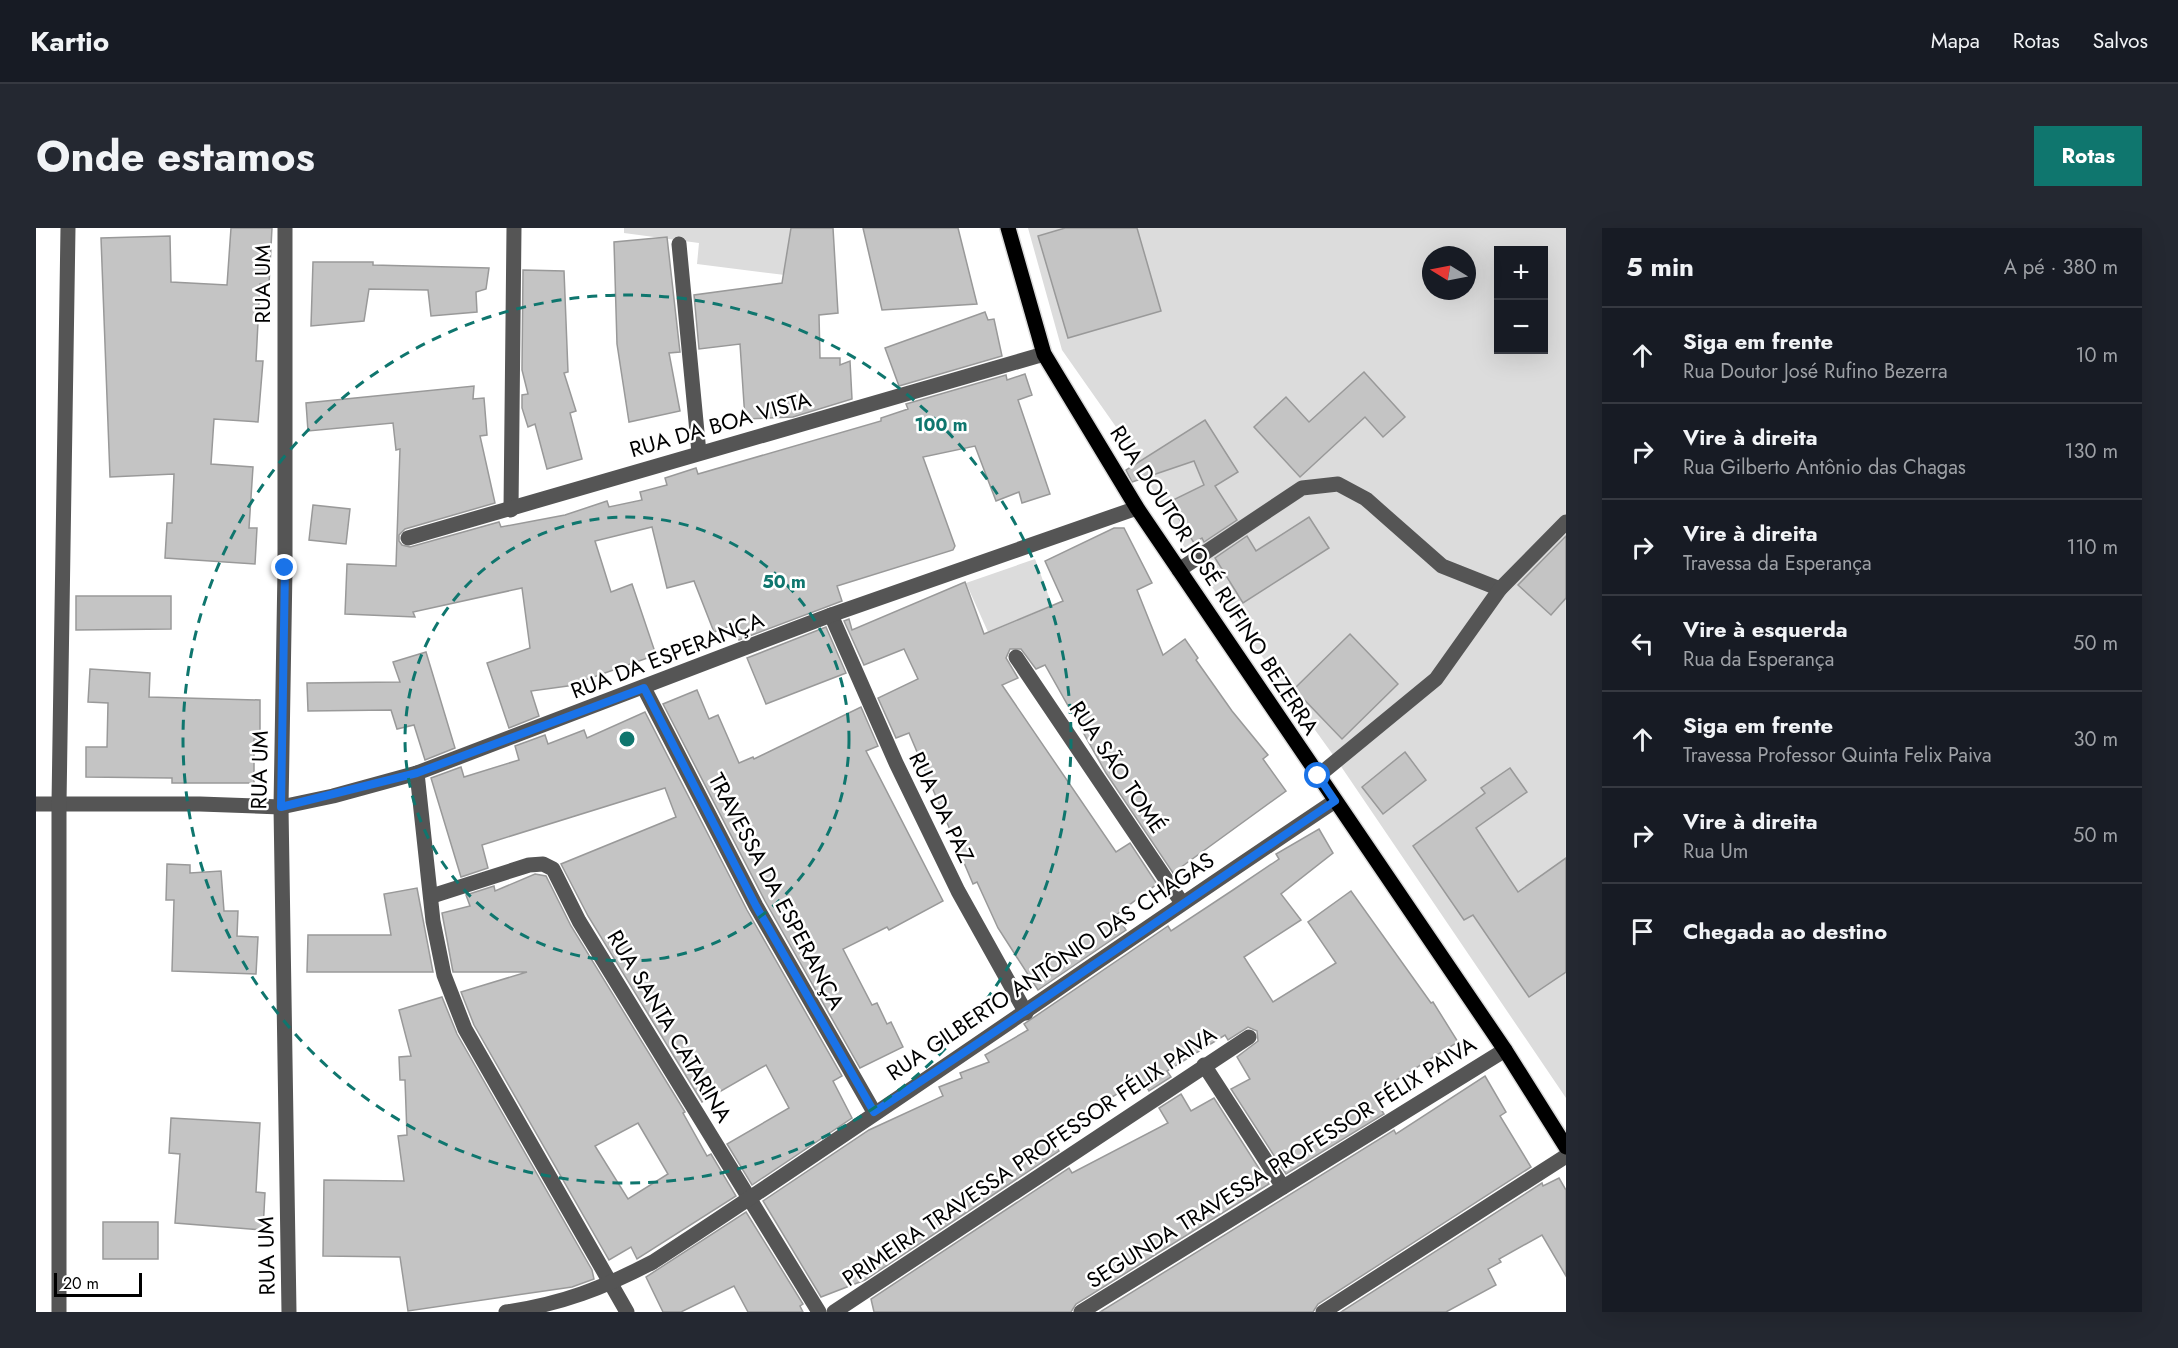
<!DOCTYPE html>
<html lang="pt">
<head>
<meta charset="utf-8">
<style>
  body { margin:0; font-family:Jost,sans-serif; background:#242831; color:#f1f3f6 }
  .controls { position:absolute; right:18px; top:18px; display:grid; overflow:hidden; border-radius:0px; box-shadow:0 6px 24px #0002 }
  .controls button { width:54px; height:54px; display:grid; place-items:center; padding:0; border:0; border-bottom:2px solid #363941; background:#171b24; color:#f1f3f6; font:30px sans-serif }
  .compass { position:absolute; left:1386px; top:18px; width:54px; height:54px; border-radius:50%; background:#171b24; box-shadow:0 6px 24px #0002; rotate:280deg }
  .scale { position:absolute; left:18px; bottom:15px; width:88px; box-sizing:border-box; padding-left:6px; border:3px solid #000; border-top:0; font-size:16px; line-height:21px; white-space:nowrap; color:#000; -webkit-text-stroke:4px #fff; paint-order:stroke }
  .stop { position:absolute; width:18px; height:18px; margin:-14px; border:4px solid #1a73e8; border-radius:50%; background:#fff }
  .stop.end { background:#1a73e8; border-color:#fff; box-shadow:0 2px 6px #0008 }
  .list { margin:0; padding:0; list-style:none }
  h2 { display:flex; justify-content:space-between; align-items:center; height:78px; margin:0; padding:0 24px; font-size:26px }
  h2 small { font-size:20px; font-weight:400; color:#9ea1a6 }
  .list li { display:grid; grid-template-columns:39px 1fr auto; gap:18px; align-items:center; box-sizing:border-box; height:96px; padding:0 24px; border-top:2px solid #363941 }
  .list b { display:block; font-size:22px; white-space:nowrap }
  .list p { margin:0; font-size:20px; white-space:nowrap; color:#9ea1a6 }
  .list em { font-size:20px; font-style:normal; color:#9ea1a6 }
  .icon { flex:none; width:33px; height:33px; fill:none; stroke:currentColor; stroke-width:2; stroke-linecap:round; stroke-linejoin:round }
  .map { position:relative; flex:none; width:1530px; height:1084px; overflow:hidden; border-radius:0px }
  header { display:flex; align-items:center; gap:36px; box-sizing:border-box; height:84px; padding:0 30px; background:#171b24; border-bottom:2px solid #363941 }
  header strong { font-size:28px }
  nav { display:flex; gap:33px; margin-inline-start:auto; font-size:21px }
  .intro { display:flex; align-items:center; justify-content:space-between; box-sizing:border-box; height:144px; padding:0 36px }
  h1 { margin:0; font-size:42px }
  .button { padding:15px 27px; border-radius:0px; background:#0f766e; color:#fff; font-size:21px; font-weight:700 }
  main { display:flex; gap:36px; padding:0 36px }
  aside { flex:1; background:#171b24; border-radius:0px; box-shadow:0 6px 24px #0002 }
  .map>svg:first-child { display:block }
  .green { fill:#dcdcdc; fill-rule:evenodd }
  .building { fill:#c4c4c4; stroke:#999; stroke-width:1.5; fill-rule:evenodd }
  .lines { fill:none; stroke-linecap:round; stroke-linejoin:round }
  .major-casing { stroke:#dbdbdb; stroke-width:18 }
  .minor { stroke:#555; stroke-width:15 }
  .major { stroke:#000; stroke-width:15 }
  .route { stroke:#1a73e8; stroke-width:8 }
  .ring { fill:none; stroke:#0f766e; stroke-width:3; stroke-dasharray:10 8 }
  .labels { text-anchor:middle; dominant-baseline:central; stroke-width:5; stroke-linejoin:round; paint-order:stroke }
  .street-label { font-size:22px; fill:#000; stroke:#fff }
  .centre { fill:#0f766e; stroke:#fff; stroke-width:3 }
  .ring-label { font-size:18px; text-anchor:middle; font-weight:bold; fill:#0f766e; stroke:#fff; stroke-width:5; stroke-linejoin:round; paint-order:stroke }
</style>
</head>
<body>
<header>
<strong>Kartio</strong>
<nav><a>Mapa</a><a>Rotas</a><a>Salvos</a></nav>
</header>
<div class="intro"><h1>Onde estamos</h1><a class="button">Rotas</a></div>
<main>
<div class="map">
<svg width="1530" height="1084" viewBox="0 0 1530 1084">
  <rect width="100%" height="100%" fill="#fff"/>
  <!-- green -->
  <g class="green">
    <path d="M 588,0 L 755,0 L 749,47 L 661,36 L 663,15 L 588,5 Z"/>
    <path d="M 992,0 L 1530,0 L 1530,870 L 1300,531 L 1152,326 L 1092,216 L 1026,122 ZM 1462,22 L 1508,22 L 1508,122 L 1462,122 ZM 1395,27 L 1431,27 L 1431,63 L 1395,63 Z"/>
    <path d="M 999,331 L 1016,377 L 952,404 L 930,355 Z"/>
  </g>
  <!-- building -->
  <g class="building">
    <path d="M 195,0 L 236,0 L 233,56 L 224,56 L 220,133 L 227,133 L 222,194 L 178,191 L 175,236 L 217,239 L 213,300 L 221,300 L 219,336 L 129,330 L 131,295 L 136,295 L 138,246 L 74,249 L 65,10 L 134,8 L 135,54 L 191,57 Z"/>
    <path d="M 755,0 L 797,0 L 802,85 L 783,87 L 784,130 L 804,130 L 804,137 L 814,133 L 816,171 L 757,189 L 709,191 L 704,116 L 663,121 L 658,67 L 746,55 Z"/>
    <path d="M 827,0 L 922,0 L 941,76 L 846,82 Z"/>
    <path d="M 1029,0 L 1101,0 L 1125,83 L 1032,110 L 1002,8 Z"/>
    <path d="M 631,9 L 644,124 L 633,125 L 644,183 L 593,194 L 581,116 L 578,14 Z"/>
    <path d="M 277,34 L 337,34 L 337,37 L 453,40 L 450,61 L 440,64 L 441,84 L 395,88 L 392,62 L 333,61 L 328,93 L 275,98 Z"/>
    <path d="M 487,42 L 528,43 L 532,144 L 528,145 L 540,183 L 534,185 L 546,231 L 511,241 L 499,196 L 492,199 L 486,180 L 486,167 L 492,166 L 486,142 Z"/>
    <path d="M 949,84 L 952,92 L 958,91 L 966,128 L 863,158 L 849,120 Z"/>
    <path d="M 1328,144 L 1369,189 L 1347,209 L 1329,189 L 1264,249 L 1218,199 L 1250,169 L 1273,194 Z"/>
    <path d="M 989,146 L 996,167 L 982,172 L 1014,266 L 986,275 L 983,264 L 960,273 L 939,218 L 887,229 L 919,318 L 917,322 L 801,358 L 806,373 L 703,412 L 697,397 L 678,404 L 658,353 L 631,360 L 616,299 L 559,313 L 575,364 L 596,356 L 620,427 L 546,453 L 546,456 L 495,463 L 503,488 L 473,500 L 451,435 L 494,420 L 486,360 L 377,384 L 379,389 L 309,386 L 311,336 L 360,338 L 364,221 L 360,222 L 357,195 L 272,203 L 270,175 L 438,158 L 437,171 L 448,170 L 451,207 L 444,208 L 459,275 L 369,301 L 363,307 L 363,313 L 366,317 L 374,319 L 463,294 L 465,299 L 529,287 L 571,273 L 573,279 L 606,272 L 604,264 L 631,257 L 629,250 L 660,240 L 662,246 L 845,193 L 845,190 L 872,181 L 870,176 L 970,147 L 971,152 Z"/>
    <path d="M 1169,192 L 1202,244 L 1179,258 L 1201,292 L 1168,314 L 1166,310 L 1158,315 L 1133,274 L 1168,257 L 1158,233 L 1096,254 L 1090,242 Z"/>
    <path d="M 277,277 L 314,281 L 310,316 L 273,312 Z"/>
    <path d="M 1273,289 L 1293,320 L 1207,375 L 1179,330 L 1211,308 L 1220,323 Z"/>
    <path d="M 1078,300 L 1088,300 L 1116,355 L 1101,362 L 1127,427 L 1149,411 L 1162,430 L 1160,432 L 1196,483 L 1232,527 L 1227,531 L 1250,563 L 1137,645 L 1070,545 L 1009,437 L 1000,441 L 985,421 L 974,421 L 970,430 L 982,450 L 966,457 L 1080,624 L 1094,615 L 1121,656 L 1080,687 L 1090,702 L 1002,762 L 962,700 L 941,654 L 937,656 L 873,505 L 860,510 L 842,470 L 882,451 L 868,421 L 828,437 L 808,393 L 813,391 L 816,402 L 929,354 L 948,406 L 1027,373 L 1009,333 Z"/>
    <path d="M 1530,308 L 1530,370 L 1515,387 L 1482,357 Z"/>
    <path d="M 40,368 L 135,368 L 135,401 L 40,402 Z"/>
    <path d="M 790,399 L 810,445 L 730,476 L 711,430 Z"/>
    <path d="M 1314,406 L 1362,456 L 1306,511 L 1258,461 Z"/>
    <path d="M 390,424 L 419,520 L 389,532 L 378,497 L 361,501 L 355,482 L 272,483 L 271,455 L 364,454 L 357,434 Z"/>
    <path d="M 54,441 L 114,445 L 113,469 L 224,472 L 224,511 L 218,511 L 218,555 L 136,555 L 136,550 L 50,549 L 50,519 L 71,519 L 72,475 L 52,474 Z"/>
    <path d="M 661,462 L 673,491 L 682,487 L 703,535 L 717,529 L 718,531 L 825,479 L 842,518 L 830,523 L 907,673 L 853,702 L 851,699 L 807,721 L 836,777 L 841,775 L 851,796 L 855,794 L 867,819 L 824,840 L 729,673 L 627,476 Z"/>
    <path d="M 609,484 L 711,682 L 806,848 L 797,853 L 816,890 L 716,957 L 691,916 L 753,880 L 730,837 L 666,874 L 552,688 L 525,636 L 640,589 L 629,560 L 446,617 L 452,640 L 425,649 L 395,550 L 425,539 L 428,549 L 483,532 L 479,518 L 509,507 L 512,516 L 548,502 L 551,510 Z"/>
    <path d="M 1369,524 L 1390,552 L 1347,586 L 1326,559 Z"/>
    <path d="M 1474,540 L 1491,564 L 1440,600 L 1482,664 L 1530,630 L 1530,744 L 1493,769 L 1437,687 L 1428,692 L 1377,618 L 1449,565 L 1445,560 Z"/>
    <path d="M 1283,601 L 1297,625 L 1245,666 L 1265,692 L 1208,729 L 1237,774 L 1300,735 L 1272,694 L 1315,663 L 1395,775 L 1397,774 L 1422,814 L 1336,867 L 1348,886 L 1250,946 L 1195,861 L 1214,851 L 1201,829 L 1222,813 L 1221,803 L 1212,799 L 1192,812 L 1189,807 L 1131,843 L 1135,849 L 1113,863 L 1106,851 L 1014,906 L 1023,923 L 829,1052 L 785,1069 L 727,973 L 833,902 L 907,868 L 903,859 L 926,850 L 924,845 L 953,834 L 949,827 L 992,802 L 988,796 L 1132,698 L 1135,703 L 1197,662 L 1243,631 L 1240,626 Z"/>
    <path d="M 131,636 L 154,637 L 154,645 L 185,643 L 188,683 L 202,683 L 201,708 L 222,709 L 220,746 L 136,743 L 138,672 L 130,672 Z"/>
    <path d="M 499,646 L 510,648 L 535,698 L 649,884 L 647,885 L 671,928 L 675,926 L 700,968 L 601,1031 L 595,1019 L 573,1032 L 438,797 L 425,764 L 491,744 L 417,744 L 406,685 L 434,678 L 430,667 L 458,658 L 459,663 ZM 602,895 L 632,946 L 592,971 L 559,918 Z"/>
    <path d="M 381,660 L 397,744 L 271,744 L 272,707 L 355,707 L 348,666 Z"/>
    <path d="M 406,769 L 421,806 L 556,1042 L 558,1051 L 536,1059 L 372,1083 L 364,1029 L 287,1028 L 288,952 L 368,953 L 362,908 L 371,907 L 369,852 L 364,852 L 363,829 L 375,828 L 363,782 Z"/>
    <path d="M 1449,848 L 1470,884 L 1464,888 L 1495,939 L 1282,1076 L 1277,1084 L 1064,1084 L 1358,902 L 1360,906 Z"/>
    <path d="M 1145,866 L 1155,883 L 1178,870 L 1233,956 L 1040,1076 L 1035,1084 L 838,1084 L 835,1071 L 1033,940 L 1036,945 L 1132,895 L 1123,880 Z"/>
    <path d="M 135,890 L 224,895 L 220,964 L 229,965 L 227,1002 L 139,995 L 144,926 L 133,925 Z"/>
    <path d="M 1523,950 L 1530,962 L 1530,1048 L 1506,1007 L 1463,1031 L 1465,1034 L 1452,1041 L 1460,1057 L 1410,1084 L 1305,1084 L 1506,955 L 1507,958 Z"/>
    <path d="M 710,984 L 767,1076 L 764,1078 L 767,1084 L 712,1084 L 698,1058 L 645,1084 L 627,1084 L 610,1049 Z"/>
    <rect x="67" y="994" width="55" height="37"/>
  </g>
  <g class="lines">
    <defs>
      <path id="major" d="M 972,0 L 1008,126 L 1101,280 L 1469,822 L 1530,919"/>
    </defs>
    <!-- major casing -->
    <use href="#major" class="major-casing"/>
    <!-- minor -->
    <g class="minor">
      <path d="M 249,0 L 249,341 L 245,579 L 253,1084"/>
      <path d="M 643,16 L 663,225"/>
      <path d="M 475,282 L 478,0"/>
      <path d="M 372,310 L 1008,126"/>
      <path d="M 1143,342 L 1266,260 L 1302,256 L 1330,271 L 1406,338 L 1464,361"/>
      <path d="M 795,387 L 860,535 L 922,663 L 990,785"/>
      <path d="M 980,429 L 1146,675"/>
      <path d="M 608,460 L 720,678 L 838,884"/>
      <path d="M 381,545 L 397,693 L 408,747 L 429,801 L 591,1084"/>
      <path d="M 1282,548 L 1400,451 L 1464,361 L 1530,294"/>
      <path d="M 0,576 L 164,576 L 245,579 L 297,568 L 381,545 L 795,387 L 1101,280"/>
      <path d="M 396,668 L 493,637 L 507,636 L 517,641 L 543,693 L 783,1084"/>
      <path d="M 1168,837 L 1247,959"/>
      <path d="M 23,1084 L 23,575 L 32,0"/>
      <path d="M 470,1084 C 526,1076 567,1060 617,1034 C 847,884 1071,725 1299,573"/>
      <path d="M 798,1084 L 1213,809"/>
      <path d="M 1045,1084 L 1469,822"/>
      <path d="M 1287,1084 L 1530,928"/>
    </g>
    <!-- major -->
    <use href="#major" class="major"/>
  </g>
  <g class="lines">
    <!-- route -->
    <path class="route" d="M 249,340 L 245,579 L 381,545 L 608,460 L 720,678 L 838,884 C 993,783 1145,676 1299,573 L 1282,548"/>
  </g>
  <!-- distance rings -->
  <g class="ring">
    <circle cx="591" cy="511" r="222"/>
    <circle cx="591" cy="511" r="444"/>
  </g>
  <g class="labels">
    <!-- street labels -->
    <g class="street-label">
      <text transform="translate(226 56) rotate(-90)">RUA UM</text>
      <text transform="translate(684 196) rotate(-16)">RUA DA BOA VISTA</text>
      <text transform="translate(1179 352) rotate(57)">RUA DOUTOR JOSÉ RUFINO BEZERRA</text>
      <text transform="translate(631 427) rotate(-21)">RUA DA ESPERANÇA</text>
      <text transform="translate(1082 539) rotate(56)">RUA SÃO TOMÉ</text>
      <text transform="translate(223 542) rotate(-89)">RUA UM</text>
      <text transform="translate(906 579) rotate(64)">RUA DA PAZ</text>
      <text transform="translate(741 663) rotate(62)">TRAVESSA DA ESPERANÇA</text>
      <text transform="translate(1014 738) rotate(-34)">RUA GILBERTO ANTÔNIO DAS CHAGAS</text>
      <text transform="translate(634 798) rotate(59)">RUA SANTA CATARINA</text>
      <text transform="translate(993 928) rotate(-34)">PRIMEIRA TRAVESSA PROFESSOR FÉLIX PAIVA</text>
      <text transform="translate(1245 934) rotate(-32)">SEGUNDA TRAVESSA PROFESSOR FÉLIX PAIVA</text>
      <text transform="translate(230 1028) rotate(-91)">RUA UM</text>
    </g>
  </g>
  <circle cx="591" cy="511" r="9" class="centre"/>
  <g class="ring-label">
    <text x="905" y="203">100 m</text>
    <text x="748" y="360">50 m</text>
  </g>
</svg>
<div class="controls">
<button>+</button>
<button>−</button>
</div>
<svg class="compass" viewBox="-18 -18 36 36"><path d="M0-13l5 13h-10z" fill="#e53935"/><path d="M0 13l5-13h-10z" fill="#9ea1a6"/></svg>
<div class="scale">20 m</div>
<div class="stop" style="left:1282px;top:548px"></div>
<div class="stop end" style="left:249px;top:340px"></div>
</div>
<aside>
<h2>5 min<small>A pé · 380 m</small></h2>
<ul class="list">
<li><svg class="icon" aria-label="ahead" viewBox="0 0 24 24"><path d="M12 20V5M6 11l6-6 6 6"/></svg><div><b>Siga em frente</b><p>Rua Doutor José Rufino Bezerra</p></div><em>10 m</em></li>
<li><svg class="icon" aria-label="right" viewBox="0 0 24 24"><path d="M7 20v-9h11M14 6l5 5-5 5"/></svg><div><b>Vire à direita</b><p>Rua Gilberto Antônio das Chagas</p></div><em>130 m</em></li>
<li><svg class="icon" aria-label="right" viewBox="0 0 24 24"><path d="M7 20v-9h11M14 6l5 5-5 5"/></svg><div><b>Vire à direita</b><p>Travessa da Esperança</p></div><em>110 m</em></li>
<li><svg class="icon" aria-label="left" viewBox="0 0 24 24"><path d="M17 20v-9H6M10 6l-5 5 5 5"/></svg><div><b>Vire à esquerda</b><p>Rua da Esperança</p></div><em>50 m</em></li>
<li><svg class="icon" aria-label="ahead" viewBox="0 0 24 24"><path d="M12 20V5M6 11l6-6 6 6"/></svg><div><b>Siga em frente</b><p>Travessa Professor Quinta Felix Paiva</p></div><em>30 m</em></li>
<li><svg class="icon" aria-label="right" viewBox="0 0 24 24"><path d="M7 20v-9h11M14 6l5 5-5 5"/></svg><div><b>Vire à direita</b><p>Rua Um</p></div><em>50 m</em></li>
<li><svg class="icon" aria-label="arrive" viewBox="0 0 24 24"><path d="M6 21V4h12l-3 4 3 4H6"/></svg><div><b>Chegada ao destino</b></div></li>
</ul>
</aside>
</main>
</body>
</html>
